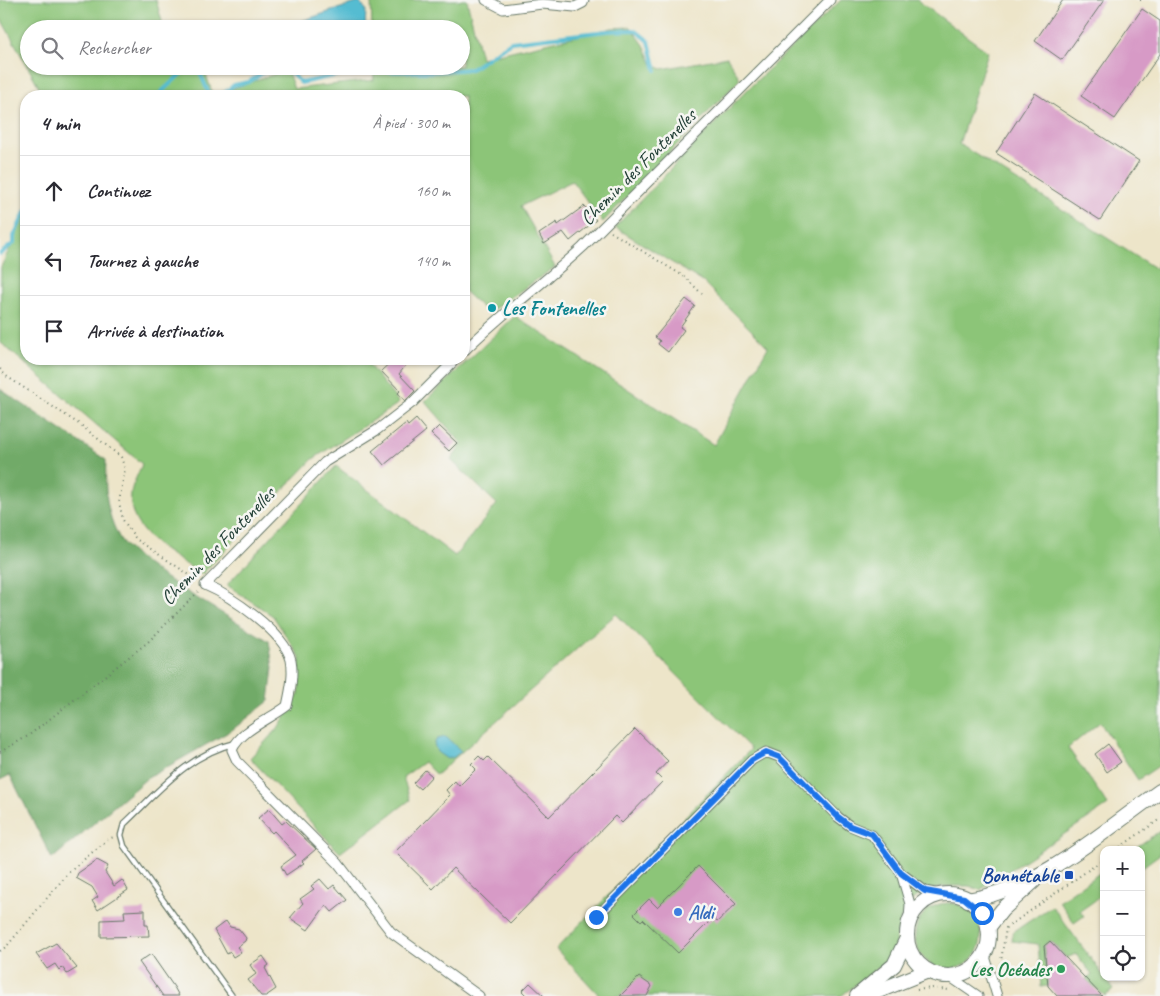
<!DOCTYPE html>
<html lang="fr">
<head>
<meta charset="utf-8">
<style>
  body { margin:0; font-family:Caveat,sans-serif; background:#f7f7f7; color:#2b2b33 }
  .controls { position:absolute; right:15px; bottom:15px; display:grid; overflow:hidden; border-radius:10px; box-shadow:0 1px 4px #0004 }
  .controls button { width:45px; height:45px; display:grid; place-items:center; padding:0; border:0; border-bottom:1px solid #e1e1e2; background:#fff; color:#2b2b33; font:25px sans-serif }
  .stop { position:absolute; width:15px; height:15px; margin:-11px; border:4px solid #1a73e8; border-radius:50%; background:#fff }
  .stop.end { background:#1a73e8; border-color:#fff; box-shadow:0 1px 5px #0008 }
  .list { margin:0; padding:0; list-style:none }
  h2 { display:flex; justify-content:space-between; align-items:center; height:65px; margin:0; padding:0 20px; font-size:21px }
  h2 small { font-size:16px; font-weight:400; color:#7c7c81 }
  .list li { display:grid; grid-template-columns:32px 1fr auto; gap:15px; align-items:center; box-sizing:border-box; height:70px; padding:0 20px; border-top:1px solid #e1e1e2 }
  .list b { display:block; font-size:19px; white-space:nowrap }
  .list em { font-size:16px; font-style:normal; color:#7c7c81 }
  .icon { flex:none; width:28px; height:28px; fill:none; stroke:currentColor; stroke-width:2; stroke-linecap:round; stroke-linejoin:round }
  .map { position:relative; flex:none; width:1160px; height:996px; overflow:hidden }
  .search { position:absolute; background:#fff; box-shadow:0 1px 4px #0004; left:20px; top:20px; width:450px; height:55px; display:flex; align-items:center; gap:12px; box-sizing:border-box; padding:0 18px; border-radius:28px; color:#7c7c81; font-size:19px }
  .panel { position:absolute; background:#fff; box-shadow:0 1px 4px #0004; left:20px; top:90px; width:450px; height:275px; border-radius:20px }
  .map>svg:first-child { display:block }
  .green { fill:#8cc578; stroke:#568156 }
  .forest { fill:#71aa68; stroke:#48744e }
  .water { fill:#54bcd1; stroke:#3a7c82 }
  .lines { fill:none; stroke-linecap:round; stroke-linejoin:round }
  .stream { stroke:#54bcd1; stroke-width:4 }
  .building { fill:#d79ac6 }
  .lane-casing { stroke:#677868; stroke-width:7 }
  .street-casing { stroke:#677868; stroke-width:11 }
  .primary-casing { stroke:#677868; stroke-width:16 }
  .path { stroke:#677868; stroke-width:2; stroke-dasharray:1 4; stroke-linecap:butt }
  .lane { stroke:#fff; stroke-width:4.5 }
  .street { stroke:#fff; stroke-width:9 }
  .primary { stroke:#fff; stroke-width:14 }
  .route { stroke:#1a73e8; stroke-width:6 }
  .culture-dot { fill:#0f9aa8; stroke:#f6f6f2; stroke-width:2 }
  .transit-dot { fill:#1a4fb4; stroke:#f6f6f2; stroke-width:2 }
  .shop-dot { fill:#3f7fe0; stroke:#f6f6f2; stroke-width:2 }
  .leisure-dot { fill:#2e9e5b; stroke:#f6f6f2; stroke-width:2 }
  .labels { text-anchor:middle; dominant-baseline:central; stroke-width:5; stroke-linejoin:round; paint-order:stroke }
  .street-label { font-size:20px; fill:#1f3d34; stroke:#f6f6f2 }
  .culture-label { font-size:20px; font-weight:bold; fill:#0d838f; stroke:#f6f6f2; text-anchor:start }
  .transit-label { font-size:20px; font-weight:bold; fill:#164399; stroke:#f6f6f2; text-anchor:end }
  .shop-label { font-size:20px; font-weight:bold; fill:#366cbe; stroke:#f6f6f2; text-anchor:start }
  .leisure-label { font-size:20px; font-weight:bold; fill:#27864d; stroke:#f6f6f2; text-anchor:end }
</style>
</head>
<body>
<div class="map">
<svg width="1160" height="996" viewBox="0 0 1160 996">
  <rect width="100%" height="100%" fill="#f6f6f2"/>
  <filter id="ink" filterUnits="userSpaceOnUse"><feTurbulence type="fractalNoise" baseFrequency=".02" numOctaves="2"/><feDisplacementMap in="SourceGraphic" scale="10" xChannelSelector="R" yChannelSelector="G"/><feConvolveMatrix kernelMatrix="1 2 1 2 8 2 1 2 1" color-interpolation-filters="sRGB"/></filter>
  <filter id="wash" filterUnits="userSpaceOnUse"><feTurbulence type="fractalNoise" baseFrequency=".0096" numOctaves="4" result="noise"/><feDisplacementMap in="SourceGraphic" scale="20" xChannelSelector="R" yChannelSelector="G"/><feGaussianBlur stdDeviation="1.12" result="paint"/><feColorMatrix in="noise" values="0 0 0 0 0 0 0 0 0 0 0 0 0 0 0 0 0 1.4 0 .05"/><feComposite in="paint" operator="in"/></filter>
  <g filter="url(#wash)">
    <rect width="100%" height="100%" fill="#ede5c9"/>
    <!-- green -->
    <g class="green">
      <path d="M 0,0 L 156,0 L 164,29 L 29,29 L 29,66 L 203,66 L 213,95 L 287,70 L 294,89 L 374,80 L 373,66 L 461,66 L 461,29 L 372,29 L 371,0 L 467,0 L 481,58 L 612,28 L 631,27 L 644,45 L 653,65 L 662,69 L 727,57 L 740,79 L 603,222 L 572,181 L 521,206 L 555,267 L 488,313 L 464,291 L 464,96 L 44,96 L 0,17 Z"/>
      <path d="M 841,0 L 917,0 L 988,52 L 959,144 L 1156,269 L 1160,245 L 1160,765 L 1138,780 L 1100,722 L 1068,748 L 1108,805 L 980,890 L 969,886 L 946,886 L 925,891 L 912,900 L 901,917 L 892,957 L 841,996 L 600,996 L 556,949 L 751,749 L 616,614 L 436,775 L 424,762 L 403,777 L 410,800 L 340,853 L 250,758 L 278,728 L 299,694 L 300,657 L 273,616 L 227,585 L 336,466 L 455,556 L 497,504 L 451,460 L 462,444 L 425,401 L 515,316 L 714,445 L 768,347 L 703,282 L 615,227 L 747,90 Z"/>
      <path d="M 26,214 L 26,359 L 375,359 L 369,365 L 399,403 L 313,459 L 202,574 C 174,556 126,534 131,493 C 132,484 139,473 142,464 L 0,342 L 1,267 Z"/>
      <path d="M 1160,831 L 1160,854 L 1141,868 L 1141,850 L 1132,850 Z"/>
      <path d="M 1104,870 L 1104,894 L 1080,911 L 1084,916 L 1074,923 L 1059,901 Z"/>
      <circle cx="948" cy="936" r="33"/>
      <path d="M 1052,906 L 1114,990 L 1105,996 L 1086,979 L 1092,974 L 1076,954 L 1066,958 L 1050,941 L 1044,946 L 1048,986 L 1041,987 L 1038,944 L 1012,941 L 1013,932 Z"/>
    </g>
    <!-- forest -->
    <path class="forest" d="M 0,389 L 106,460 C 105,489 105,510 119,537 C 135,566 237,621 269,641 L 273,668 L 269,701 L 232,730 L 146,779 L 52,859 L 10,775 L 0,780 Z"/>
    <!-- water -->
    <g class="water">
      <path d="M 359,2 L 366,9 L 365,29 L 295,29 L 298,22 Z"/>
      <path d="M 446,737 L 461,751 L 454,757 L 447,759 L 437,752 L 434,744 L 437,739 Z"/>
    </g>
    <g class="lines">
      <!-- stream -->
      <g class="stream">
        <path d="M 157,96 L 184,71 L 198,68 L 210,96"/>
        <path d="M 215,96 L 223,94 L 234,85 L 249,82 L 264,72 L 287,68 L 301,83 L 357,71 L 431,72 L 471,69 L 511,42 L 607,31 L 635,30 L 649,41 L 656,70"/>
        <path d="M 0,254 L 14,243 L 14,236 L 26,210"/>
      </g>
    </g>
    <g id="blocks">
      <!-- building -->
      <g class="building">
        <path d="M 1063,0 L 1104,0 L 1062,60 L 1035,41 Z"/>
        <path d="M 1142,9 L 1160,21 L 1160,54 L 1115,119 L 1081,96 Z"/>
        <path d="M 1035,93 L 1139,161 L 1100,220 L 996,153 Z"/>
        <path d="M 584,206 L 596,220 L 570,241 L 563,232 L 544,244 L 539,234 L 557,222 L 558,225 Z"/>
        <path d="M 686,299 L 695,306 L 680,327 L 684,330 L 668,352 L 658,344 L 660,341 L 655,337 Z"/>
        <path d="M 394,359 L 411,359 L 399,374 L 415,391 L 405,401 L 398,393 L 400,391 L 381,371 Z"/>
        <path d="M 416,419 L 426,431 L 384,465 L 372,451 L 406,423 L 408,426 Z"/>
        <path d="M 439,426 L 457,443 L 449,451 L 431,434 Z"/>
        <path d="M 635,729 L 668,761 L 656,774 L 663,781 L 622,823 L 615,816 L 510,923 L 453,868 L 433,889 L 395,852 L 450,795 L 446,790 L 455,781 L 459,786 L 476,769 L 471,764 L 479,756 L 484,761 L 488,757 L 549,817 Z"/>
        <path d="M 1108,744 L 1121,762 L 1107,772 L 1095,754 Z"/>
        <path d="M 425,770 L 432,776 L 420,789 L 413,783 Z"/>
        <path d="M 269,809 L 282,824 L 286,821 L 316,849 L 302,861 L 304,863 L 286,875 L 281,866 L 296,855 L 274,831 L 272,833 L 258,818 Z"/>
        <path d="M 97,860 L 108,866 L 105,872 L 114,886 L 122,880 L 128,890 L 98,910 L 92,901 L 98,897 L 92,887 L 76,878 L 78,873 Z"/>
        <path d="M 698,866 L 736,904 L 717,922 L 713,918 L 678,953 L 643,919 L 641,921 L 634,914 L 649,899 L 657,907 Z"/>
        <path d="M 320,879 L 329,889 L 334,885 L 347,900 L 332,912 L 326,905 L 308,930 L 290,918 L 303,903 L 300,899 L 314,889 L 311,886 Z"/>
        <path d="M 145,910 L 145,925 L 148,925 L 149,936 L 101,937 L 101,920 L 125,919 L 124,911 Z"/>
        <path d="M 226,921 L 230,927 L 239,929 L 246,938 L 245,941 L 237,947 L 241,952 L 233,957 L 230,952 L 227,954 L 214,930 Z"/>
        <path d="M 1050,941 L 1066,958 L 1102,996 L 1057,996 L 1048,986 L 1044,946 Z"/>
        <path d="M 56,943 L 77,968 L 67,974 L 62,967 L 59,970 L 55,964 L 47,969 L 36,954 Z"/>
        <path d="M 151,954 L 174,987 L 179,996 L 163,996 L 139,962 Z"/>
        <path d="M 263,956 L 269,965 L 265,968 L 276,989 L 266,996 L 261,996 L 248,980 L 256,974 L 250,965 Z"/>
        <path d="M 639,977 L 652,986 L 647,996 L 620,996 Z"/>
        <path d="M 530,983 L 544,996 L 527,996 L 522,991 Z"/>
      </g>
    </g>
  </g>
  <g filter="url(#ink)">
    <use href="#blocks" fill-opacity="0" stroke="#677868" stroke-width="1"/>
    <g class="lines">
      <defs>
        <path id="lane" d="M 232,996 L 124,846 L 121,835 L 124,824 C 158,792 188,754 236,743"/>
        <g id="street">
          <path d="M 486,0 L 503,9 L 542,4 L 575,7 L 583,3 L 584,0"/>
          <path d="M 464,351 C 501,314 544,283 583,247 L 830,0"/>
          <path d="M 456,359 L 412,403 L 377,430 L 325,462 L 205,585 C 231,596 284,632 291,660 C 294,675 290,692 287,706 C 269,720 242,729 232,750 L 237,761 L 338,863 L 391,932 L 479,996"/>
          <path d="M 901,873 L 910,904 L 909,921"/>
          <path d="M 596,917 L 752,760 L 766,752 L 779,757 L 838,817 L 850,826 L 872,835 L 901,873 L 925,891 L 944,895"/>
          <path d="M 984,953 L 997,996"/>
          <path d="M 949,976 L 978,996"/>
        </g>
        <g id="primary">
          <circle cx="948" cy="935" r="41"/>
          <path d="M 968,900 C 1040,889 1102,832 1160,791"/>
          <path d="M 988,928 L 1002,910 L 1034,881"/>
          <path d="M 857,996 L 894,965 L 907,938"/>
          <path d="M 866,996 L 928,971"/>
        </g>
      </defs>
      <!-- lane casing -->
      <use href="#lane" class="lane-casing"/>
      <!-- street casing -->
      <use href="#street" class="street-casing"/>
      <!-- primary casing -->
      <use href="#primary" class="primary-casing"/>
      <!-- path -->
      <g class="path">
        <path d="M 1140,0 L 1143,0"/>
        <path d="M 611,232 L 685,277 L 702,294"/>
        <path d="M 0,369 L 6,376 L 82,426 L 121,457 L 125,469 L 119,502 L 123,520 L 136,539 L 197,580"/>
        <path d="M 0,752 L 28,736 L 148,642 L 198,592"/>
        <path d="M 1116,850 L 1160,819"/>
        <path d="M 0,951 L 7,946 L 68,873 L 108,839 L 114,837"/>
        <path d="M 1000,968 L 1006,928 L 1104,859"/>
        <path d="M 917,990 L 931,988 L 950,990"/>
      </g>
      <!-- lane -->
      <use href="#lane" class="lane"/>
      <!-- street -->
      <use href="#street" class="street"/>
      <!-- primary -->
      <use href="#primary" class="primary"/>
    </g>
  </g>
  <g class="lines" filter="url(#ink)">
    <!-- route -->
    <path class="route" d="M 596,917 L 752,760 L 766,752 L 779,757 L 838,817 L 850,826 L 872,834 L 901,873 L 925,891 L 964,898 L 982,913"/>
  </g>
  <!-- markers -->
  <circle class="culture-dot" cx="492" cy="308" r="5"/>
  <rect class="transit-dot" x="1064" y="870" width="10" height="10" rx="2.5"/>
  <circle class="shop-dot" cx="678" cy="912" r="5"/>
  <circle class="leisure-dot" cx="1061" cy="969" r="5"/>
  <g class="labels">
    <!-- street labels -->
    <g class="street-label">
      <text transform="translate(638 167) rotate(-45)">Chemin des Fontenelles</text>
      <text transform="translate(218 546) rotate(-46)">Chemin des Fontenelles</text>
    </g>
    <!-- culture labels -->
    <g class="culture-label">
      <text x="502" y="308">Les Fontenelles</text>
    </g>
    <!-- transit labels -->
    <g class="transit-label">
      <text x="1059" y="875">Bonnétable</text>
    </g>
    <!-- shop labels -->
    <g class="shop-label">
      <text x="688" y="912">Aldi</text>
    </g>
    <!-- leisure labels -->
    <g class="leisure-label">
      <text x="1051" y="969">Les Océades</text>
    </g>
  </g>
</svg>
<div class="controls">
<button>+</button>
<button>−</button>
<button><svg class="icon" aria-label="locate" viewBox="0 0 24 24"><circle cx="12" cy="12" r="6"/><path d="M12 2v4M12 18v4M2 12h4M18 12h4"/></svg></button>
</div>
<div class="stop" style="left:982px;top:913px"></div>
<div class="stop end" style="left:596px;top:917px"></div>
<div class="search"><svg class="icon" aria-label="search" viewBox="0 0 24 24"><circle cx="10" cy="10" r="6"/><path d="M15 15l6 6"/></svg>Rechercher</div>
<section class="panel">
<h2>4 min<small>À pied · 300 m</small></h2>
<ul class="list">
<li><svg class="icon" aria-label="ahead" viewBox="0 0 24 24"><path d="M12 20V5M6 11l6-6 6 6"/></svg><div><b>Continuez</b></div><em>160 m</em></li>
<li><svg class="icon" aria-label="left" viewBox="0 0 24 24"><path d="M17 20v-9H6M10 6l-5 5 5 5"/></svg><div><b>Tournez à gauche</b></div><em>140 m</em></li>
<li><svg class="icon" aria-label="arrive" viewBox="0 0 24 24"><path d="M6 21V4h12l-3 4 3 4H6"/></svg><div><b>Arrivée à destination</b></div></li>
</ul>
</section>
</div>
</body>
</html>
